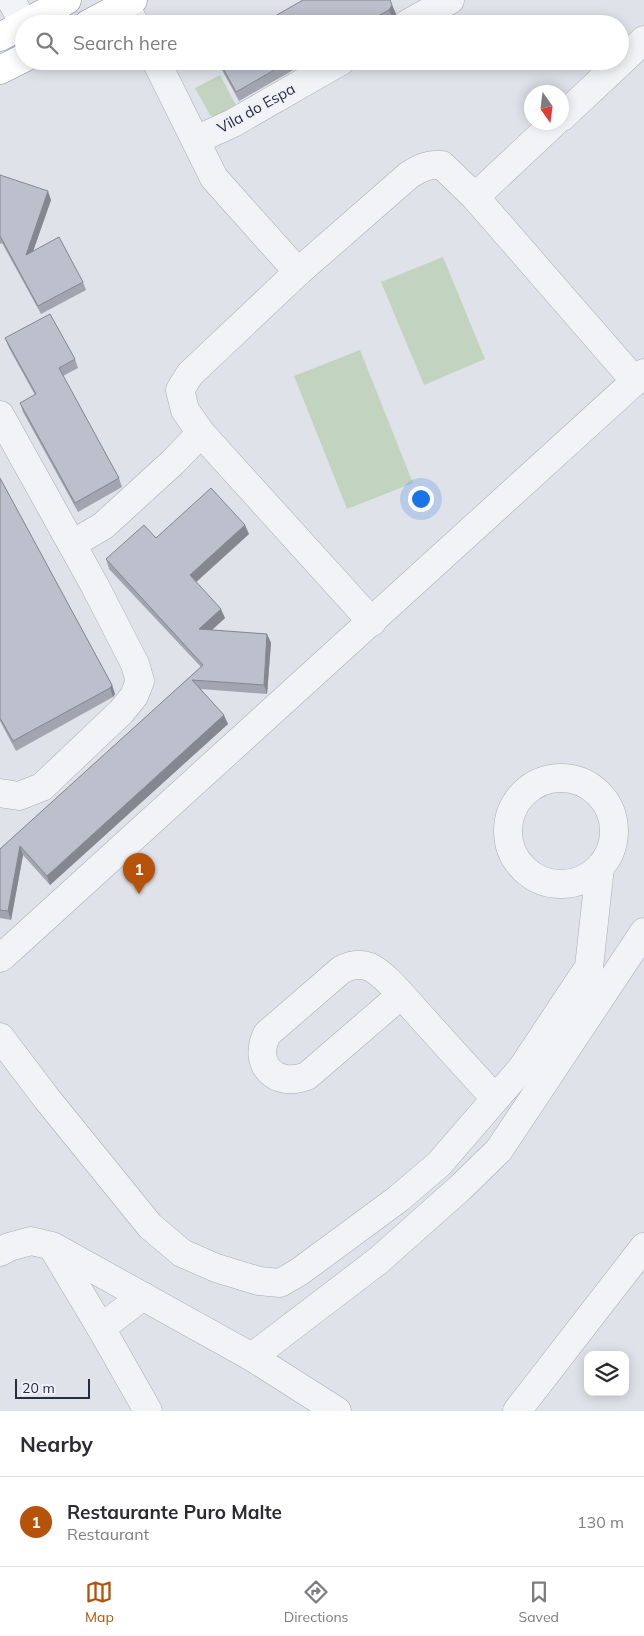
<!DOCTYPE html>
<html lang="en">
<head>
<meta charset="utf-8">
<style>
  body { margin:0; font-family:Mulish,sans-serif; background:#f2f2f3; color:#2b2b33 }
  .controls { position:absolute; right:15px; bottom:15px; display:grid; overflow:hidden; border-radius:10px; box-shadow:0 2px 12px #0003 }
  .controls button { width:45px; height:45px; display:grid; place-items:center; padding:0; border:0; border-bottom:1px solid #e1e1e2; background:#fff; color:#2b2b33; font:25px sans-serif }
  .compass { position:absolute; left:524px; top:85px; width:45px; height:45px; border-radius:50%; background:#fff; box-shadow:0 2px 12px #0003; rotate:166deg }
  .scale { position:absolute; left:15px; bottom:12px; width:75px; box-sizing:border-box; padding-left:5px; border:2px solid #272c42; border-top:0; font-size:14px; line-height:18px; white-space:nowrap; color:#272c42; -webkit-text-stroke:4px #eff1f7; paint-order:stroke }
  .you { position:absolute; left:420px; top:498px; width:18px; height:18px; margin:-12px; border:4px solid #fff; border-radius:50%; background:#1a73e8; box-shadow:0 0 0 8px #1a73e833 }
  .badge { display:grid; place-items:center; width:32px; height:32px; border-radius:50%; background:#b45309; color:#fff; font-size:16px; font-weight:700 }
  .pin { position:absolute; translate:-50% -41px; filter:drop-shadow(0 1px 2px #0008) }
  .pin::after { content:''; position:absolute; top:26px; width:18px; height:15px; background:inherit; clip-path:polygon(0 0,100% 0,50% 100%) }
  .list { margin:0; padding:0; list-style:none }
  h2 { display:flex; justify-content:space-between; align-items:center; height:65px; margin:0; padding:0 20px; font-size:21px }
  h2 small { font-size:16px; font-weight:400; color:#7c7c81 }
  .list li { display:grid; grid-template-columns:32px 1fr auto; gap:15px; align-items:center; box-sizing:border-box; height:90px; padding:0 20px; border-top:1px solid #e1e1e2 }
  .list b { display:block; font-size:19px; white-space:nowrap }
  .list p { margin:0; font-size:16px; white-space:nowrap; color:#7c7c81 }
  .list em { font-size:16px; font-style:normal; color:#7c7c81 }
  .icon { flex:none; width:28px; height:28px; fill:none; stroke:currentColor; stroke-width:2; stroke-linecap:round; stroke-linejoin:round }
  .map { position:relative; flex:none; width:644px; height:1411px; overflow:hidden }
  .search { position:absolute; background:#fff; box-shadow:0 2px 12px #0003; left:15px; right:15px; top:15px; height:55px; display:flex; align-items:center; gap:12px; box-sizing:border-box; padding:0 18px; border-radius:28px; color:#7c7c81; font-size:19px }
  .sheet { height:155px; background:#fff }
  nav { display:flex; justify-content:space-around; align-items:center; box-sizing:border-box; height:70px; border-top:1px solid #e1e1e2; background:#fff; font-size:14px; color:#7c7c81 }
  nav a { display:grid; justify-items:center; gap:2px }
  nav .on { color:#b45309 }
  .map>svg:first-child { display:block }
  .grass { fill:#c2d4c0 }
  .lines { fill:none; stroke-linecap:round; stroke-linejoin:round }
  .minor-casing { stroke:#a8abb7; stroke-width:29 }
  .highway-casing { stroke:#868ca1; stroke-width:29 }
  .minor { stroke:#f2f3f7; stroke-width:28 }
  .highway { stroke:#fff; stroke-width:28 }
  .wall { fill:#a2a5b0 }
  .shaded-wall { fill:#848690 }
  .building { fill:#bcc0cd; stroke:#848690 }
  .labels { text-anchor:middle; dominant-baseline:central; stroke-width:5; stroke-linejoin:round; paint-order:stroke }
  .street-label { font-size:15px; fill:#272c42; stroke:#eff1f7 }
</style>
</head>
<body>
<div class="map">
<svg width="644" height="1411" viewBox="0 0 644 1411">
  <rect width="100%" height="100%" fill="#dfe2e9"/>
  <!-- grass -->
  <g class="grass">
    <path d="M 220,75 L 238,109 L 221,119 L 210,115 L 195,88 Z"/>
    <path d="M 443,257 L 485,359 L 424,385 L 381,282 Z"/>
    <path d="M 360,350 L 413,483 L 347,509 L 294,376 Z"/>
  </g>
  <g class="lines">
    <defs>
      <g id="minor">
        <path d="M 11,0 L 24,24"/>
        <path d="M 125,5 L 135,24"/>
        <path d="M 407,24 L 450,0"/>
        <path d="M 156,61 L 214,178 L 298,272"/>
        <path d="M 562,117 L 644,40"/>
        <path d="M 196,140 L 233,123 L 341,61"/>
        <path d="M 475,197 L 555,122"/>
        <path d="M 0,415 L 95,586 L 135,664 L 140,681 L 134,696 L 121,712 L 42,787 L 19,796 L 0,793"/>
        <path d="M 72,544 L 103,526 L 173,462 L 201,433"/>
        <path d="M 372,622 L 201,433 L 185,410 L 180,390 L 190,374 L 298,272 L 409,175 C 420,168 428,164 442,165 L 475,197 L 635,381"/>
        <circle cx="561" cy="831" r="53"/>
        <path d="M 0,958 L 4,955 L 644,373"/>
        <path d="M 401,995 L 307,1076 C 276,1088 252,1065 267,1034 L 341,970 C 350,965 360,963 370,967 C 386,975 403,997 415,1010 C 441,1039 468,1069 495,1098"/>
        <path d="M 0,1037 L 47,1099 L 150,1226 L 182,1253 L 216,1268 L 259,1281 L 280,1283 L 299,1272 L 398,1199 L 439,1164 L 522,1068 L 589,967 L 600,867"/>
        <path d="M 53,1248 L 101,1328 L 148,1411"/>
        <path d="M 0,1252 L 9,1247 L 31,1241 L 52,1246 L 252,1357 L 337,1411"/>
        <path d="M 101,1328 L 143,1296"/>
        <path d="M 252,1357 L 379,1260 L 460,1188 L 499,1150 L 644,932"/>
        <path d="M 517,1411 L 644,1247"/>
      </g>
      <g id="highway">
        <path d="M 24,24 L 67,0"/>
        <path d="M 88,24 L 133,0"/>
        <path d="M 0,37 L 24,24"/>
        <path d="M 0,70 L 24,58"/>
      </g>
    </defs>
    <!-- minor casing -->
    <use href="#minor" class="minor-casing"/>
    <!-- highway casing -->
    <use href="#highway" class="highway-casing"/>
    <!-- minor -->
    <use href="#minor" class="minor"/>
    <!-- highway -->
    <use href="#highway" class="highway"/>
  </g>
  <!-- wall -->
  <g class="wall">
    <path d="M 392,5 L 396,14 L 393,19 L 384,24 L 265,24 L 271,21 Z"/>
    <path d="M 217,61 L 309,61 L 239,101 Z"/>
    <path d="M 0,175 L 51,200 L 33,251 L 83,282 L 86,290 L 41,314 L 2,243 L 0,244 Z"/>
    <path d="M 5,338 L 75,359 L 78,368 L 63,376 L 119,478 L 122,487 L 78,512 L 23,412 L 20,403 L 35,395 L 9,348 Z"/>
    <path d="M 0,478 L 112,685 L 115,694 L 113,697 L 16,751 L 0,721 Z"/>
    <path d="M 249,534 L 196,582 L 225,618 L 212,630 L 267,634 L 271,643 L 267,694 L 201,689 L 228,724 L 50,885 L 23,855 L 11,920 L 0,918 L 0,849 L 201,667 L 109,569 L 106,559 L 156,538 Z"/>
  </g>
  <!-- shaded-wall -->
  <g class="shaded-wall">
    <path d="M 392,5 L 396,14 L 393,19 L 389,10 Z"/>
    <path d="M 48,191 L 51,200 L 29,263 L 26,255 Z"/>
    <path d="M 245,525 L 249,534 L 194,584 L 190,575 Z"/>
    <path d="M 221,609 L 225,618 L 203,638 L 199,629 Z"/>
    <path d="M 267,634 L 271,643 L 267,694 L 264,685 Z"/>
    <path d="M 112,685 L 115,694 L 113,697 L 110,688 Z"/>
    <path d="M 224,715 L 228,724 L 50,885 L 47,876 Z"/>
    <path d="M 20,846 L 23,855 L 11,920 L 8,911 Z"/>
  </g>
  <!-- building -->
  <g class="building">
    <path d="M 303,0 L 390,0 L 392,5 L 389,10 L 364,24 L 265,24 L 271,21 L 270,19 Z"/>
    <path d="M 219,61 L 290,61 L 236,92 Z"/>
    <path d="M 0,175 L 48,191 L 26,255 L 59,237 L 83,282 L 38,306 L 0,236 Z"/>
    <path d="M 50,314 L 75,359 L 59,368 L 119,478 L 75,503 L 20,403 L 36,394 L 5,338 Z"/>
    <path d="M 0,478 L 112,685 L 110,688 L 13,741 L 0,718 Z"/>
    <path d="M 211,488 L 245,525 L 190,575 L 221,609 L 199,629 L 267,634 L 264,685 L 192,680 L 224,715 L 47,876 L 20,846 L 8,911 L 0,910 L 0,849 L 203,665 L 106,559 L 144,525 L 156,538 Z"/>
  </g>
  <g class="labels">
    <!-- street labels -->
    <g class="street-label">
      <text transform="translate(256 108) rotate(-29)">Vila do Espa</text>
    </g>
  </g>
</svg>
<div class="controls">
<button><svg class="icon" aria-label="layers" viewBox="0 0 24 24"><path d="M12 4l9 5-9 5-9-5zM3 14l9 5 9-5"/></svg></button>
</div>
<svg class="compass" viewBox="-18 -18 36 36"><path d="M0-13l5 13h-10z" fill="#e53935"/><path d="M0 13l5-13h-10z" fill="#7c7c81"/></svg>
<div class="scale">20 m</div>
<div class="you"></div>
<div class="pin badge" style="left:139px;top:894px">1</div>
<div class="search"><svg class="icon" aria-label="search" viewBox="0 0 24 24"><circle cx="10" cy="10" r="6"/><path d="M15 15l6 6"/></svg>Search here</div>
</div>
<section class="sheet">
<h2>Nearby<small></small></h2>
<ul class="list">
<li><span class="badge">1</span><div><b>Restaurante Puro Malte</b><p>Restaurant</p></div><em>130 m</em></li>
</ul>
</section>
<nav>
<a class="on"><svg class="icon" aria-label="map" viewBox="0 0 24 24"><path d="M3 6l6-2 6 2 6-2v14l-6 2-6-2-6 2zM9 4v14M15 6v14"/></svg>Map</a>
<a><svg class="icon" aria-label="directions" viewBox="0 0 24 24"><path d="M12 3l9 9-9 9-9-9zM9 14v-3h6M13 9l2 2-2 2"/></svg>Directions</a>
<a><svg class="icon" aria-label="saved" viewBox="0 0 24 24"><path d="M7 4h10v16l-5-4-5 4z"/></svg>Saved</a>
</nav>
</body>
</html>
